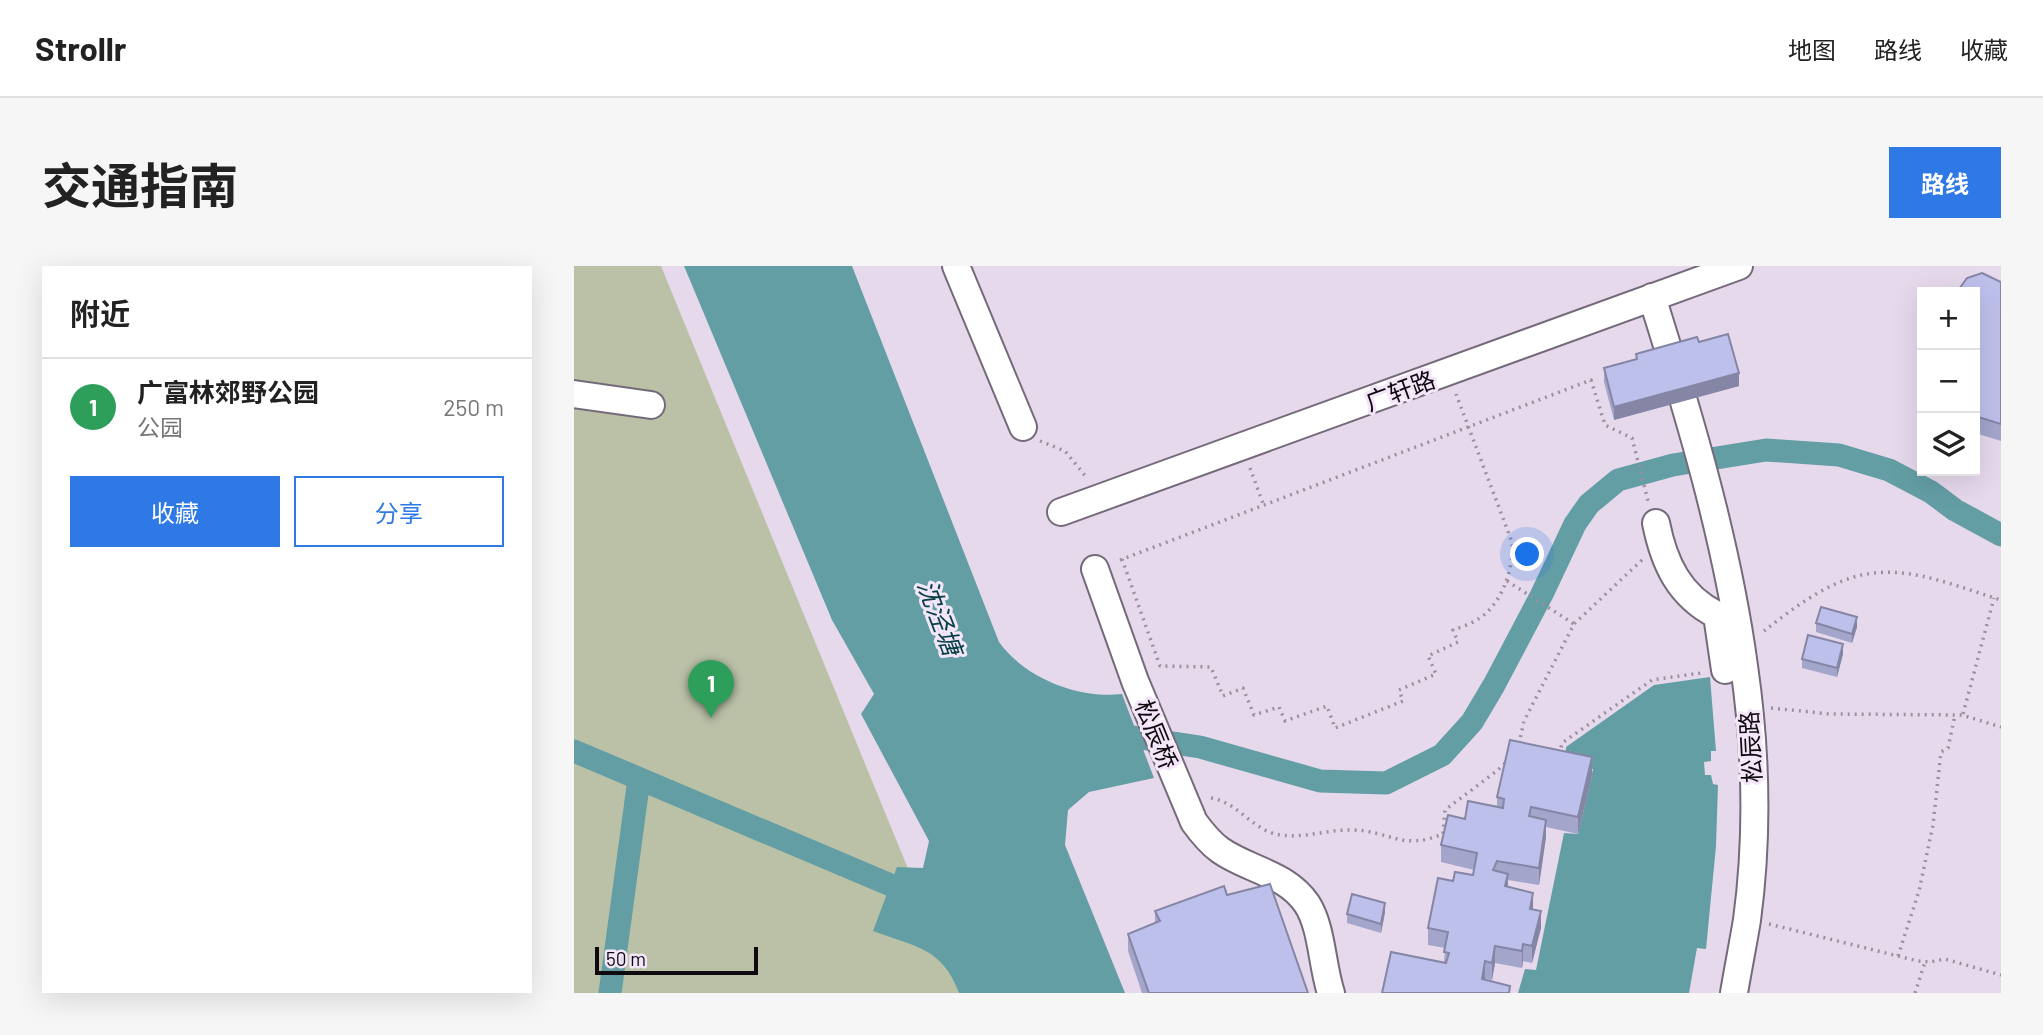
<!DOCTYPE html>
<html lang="zh">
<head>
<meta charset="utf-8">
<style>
  body { margin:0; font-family:Barlow,"Noto Sans SC",sans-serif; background:#f6f6f6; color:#222 }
  .controls { position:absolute; right:21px; top:21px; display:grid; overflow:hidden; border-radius:0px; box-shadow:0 7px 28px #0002 }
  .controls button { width:63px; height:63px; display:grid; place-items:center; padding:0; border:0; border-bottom:2px solid #e0e0e0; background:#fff; color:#222; font:35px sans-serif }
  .scale { position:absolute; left:21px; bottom:18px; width:163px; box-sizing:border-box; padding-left:7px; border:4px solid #0e0a10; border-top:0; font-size:19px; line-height:24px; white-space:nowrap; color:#0e0a10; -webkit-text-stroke:5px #f4e6f9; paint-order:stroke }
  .you { position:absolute; left:954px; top:289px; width:24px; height:24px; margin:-18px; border:5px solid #fff; border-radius:50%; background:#1a73e8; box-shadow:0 0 0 10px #1a73e833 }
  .badge { display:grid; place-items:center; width:46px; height:46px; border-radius:50%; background:#2e79e6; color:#fff; font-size:23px; font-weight:700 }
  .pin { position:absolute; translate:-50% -58px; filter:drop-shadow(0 2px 4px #0008) }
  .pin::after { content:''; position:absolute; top:37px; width:24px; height:21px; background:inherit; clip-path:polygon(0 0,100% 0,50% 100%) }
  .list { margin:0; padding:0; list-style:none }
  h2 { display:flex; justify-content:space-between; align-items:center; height:91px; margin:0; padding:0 28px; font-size:30px }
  h2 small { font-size:23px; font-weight:400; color:#767676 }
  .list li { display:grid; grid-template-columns:46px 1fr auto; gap:21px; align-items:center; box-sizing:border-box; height:98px; padding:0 28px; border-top:2px solid #e0e0e0 }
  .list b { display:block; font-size:26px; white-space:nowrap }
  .list p { margin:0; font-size:23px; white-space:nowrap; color:#767676 }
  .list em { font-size:23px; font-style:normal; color:#767676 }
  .actions { display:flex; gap:14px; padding:21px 28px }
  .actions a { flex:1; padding:16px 0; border:2px solid #2e79e6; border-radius:0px; text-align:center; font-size:24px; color:#2e79e6 }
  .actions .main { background:#2e79e6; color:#fff }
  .icon { flex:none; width:38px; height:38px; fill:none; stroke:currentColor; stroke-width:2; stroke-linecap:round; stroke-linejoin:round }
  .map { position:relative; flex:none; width:1427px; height:727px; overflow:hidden; border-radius:0px }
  header { display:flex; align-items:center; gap:42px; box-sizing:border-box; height:98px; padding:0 35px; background:#fff; border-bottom:2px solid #e0e0e0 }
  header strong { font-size:33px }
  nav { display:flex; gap:38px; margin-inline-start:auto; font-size:24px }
  .intro { display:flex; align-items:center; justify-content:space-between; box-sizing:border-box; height:168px; padding:0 42px }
  h1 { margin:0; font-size:49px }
  .button { padding:18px 32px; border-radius:0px; background:#2e79e6; color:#fff; font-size:24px; font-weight:700 }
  main { display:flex; gap:42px; padding:0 42px }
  aside { flex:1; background:#fff; border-radius:0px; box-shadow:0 7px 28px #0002 }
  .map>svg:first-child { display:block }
  .green { fill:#bac1a7 }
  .water { fill:#649ea5 }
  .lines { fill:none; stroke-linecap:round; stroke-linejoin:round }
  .canal { stroke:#649ea5; stroke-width:23 }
  .minor-casing { stroke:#756a7a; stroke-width:30 }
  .path { stroke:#9b909f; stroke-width:3.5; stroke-dasharray:2 5; stroke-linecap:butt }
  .minor { stroke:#fff; stroke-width:26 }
  .wall { fill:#a3a5cb }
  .shaded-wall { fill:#8586a5 }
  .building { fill:#bec0ec; stroke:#8586a5; stroke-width:2 }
  .labels { text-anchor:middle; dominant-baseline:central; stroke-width:6; stroke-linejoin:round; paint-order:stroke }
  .street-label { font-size:24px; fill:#0e0a10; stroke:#f4e6f9 }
  .water-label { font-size:26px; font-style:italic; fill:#084146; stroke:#f4e6f9 }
</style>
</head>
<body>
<header>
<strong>Strollr</strong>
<nav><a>地图</a><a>路线</a><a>收藏</a></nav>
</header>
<div class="intro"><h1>交通指南</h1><a class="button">路线</a></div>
<main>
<aside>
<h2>附近<small></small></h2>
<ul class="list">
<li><span class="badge" style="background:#2e9e5b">1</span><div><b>广富林郊野公园</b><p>公园</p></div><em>250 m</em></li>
</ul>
<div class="actions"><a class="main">收藏</a><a>分享</a></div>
</aside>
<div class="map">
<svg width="1427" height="727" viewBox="0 0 1427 727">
  <rect width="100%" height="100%" fill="#e7d9ec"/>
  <!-- green -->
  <path class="green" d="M 0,0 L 87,0 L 385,727 L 0,727 Z"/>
  <!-- water -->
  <g class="water">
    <path d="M 110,0 L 278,0 L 425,376 C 451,412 504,433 548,428 L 580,512 L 515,526 L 494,544 L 491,579 L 551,727 L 385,727 C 368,681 341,681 299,665 L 323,601 L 349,602 L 355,575 L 287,448 L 300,428 L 258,354 Z"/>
    <path d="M 1136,411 L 1142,485 L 1137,485 L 1137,495 L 1130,496 L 1131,509 L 1137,509 L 1139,518 L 1144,519 L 1142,580 L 1132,683 L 1123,682 L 1115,727 L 944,727 L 951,703 L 962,704 L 990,567 L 1004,568 L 1019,503 L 991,500 L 992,481 L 1080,419 Z"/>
  </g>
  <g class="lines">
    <!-- canal -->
    <g class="canal">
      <path d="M 533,467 L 626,481 L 746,515 L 812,517 L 868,489 L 898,456 L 920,419 L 968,328 L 1001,258 L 1015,238 L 1044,214 L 1099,199 L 1192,184 L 1265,189 L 1315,204 L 1357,226 L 1381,244 L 1427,269"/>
      <path d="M 0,485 L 345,631"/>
      <path d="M 36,727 L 65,513"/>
    </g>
    <defs>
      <g id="minor">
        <path d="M 382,0 L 449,161"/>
        <path d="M 1078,31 C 1116,152 1153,275 1170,400 C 1182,483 1184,572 1173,654 C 1169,678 1164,703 1160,727"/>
        <path d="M 0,128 L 77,139"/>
        <path d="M 487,246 L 1165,0"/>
        <path d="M 1082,257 C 1090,297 1105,330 1143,349 L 1151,404"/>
        <path d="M 521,303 L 561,415 L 620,556 C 628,567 635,576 646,584 C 674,604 712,607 733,638 C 748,661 748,700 757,727"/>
      </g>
    </defs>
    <!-- minor casing -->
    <use href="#minor" class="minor-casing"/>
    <!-- path -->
    <g class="path">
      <path d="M 466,175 L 491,185 L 513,212"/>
      <path d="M 676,202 L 690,240"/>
      <path d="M 548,293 L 586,400 L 637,401 L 649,430 L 669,422 L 680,449 L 705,441 L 711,455 L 753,440 L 761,462 L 829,435 L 825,424 L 862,408 L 854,390 L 884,376 L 879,364 C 887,361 897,358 904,353 C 928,339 940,302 938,276 L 882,128"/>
      <path d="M 546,294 L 1017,114 L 1031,159 L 1058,172 L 1074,235"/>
      <path d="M 933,315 L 1000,358"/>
      <path d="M 1190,365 C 1221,341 1259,311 1300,307 C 1342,302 1387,322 1427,334"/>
      <path d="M 1197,442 L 1256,448 L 1388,449 L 1427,461"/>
      <path d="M 1389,448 L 1420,332"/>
      <path d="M 945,478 L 950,455 L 1000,358 L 1068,294"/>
      <path d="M 984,485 L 986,486 L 988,477 L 1078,414 L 1127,407"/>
      <path d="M 637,532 C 662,536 675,559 698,567 C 724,575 752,563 779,564 C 816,565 828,585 869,568 L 871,544 L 924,504 L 934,494"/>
      <path d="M 1195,658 L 1344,695 L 1356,696 L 1371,693 L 1427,709"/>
      <path d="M 1324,690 L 1345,625 L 1359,559 L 1367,486 L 1374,482 L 1381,449"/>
      <path d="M 1341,727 L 1351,696"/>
    </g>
    <!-- minor -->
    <use href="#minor" class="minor"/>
  </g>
  <!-- wall -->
  <g class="wall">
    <path d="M 1427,16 L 1427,175 L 1401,167 L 1401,26 Z"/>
    <path d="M 1125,76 L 1165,120 L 1040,154 L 1030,116 L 1030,102 L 1062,94 L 1062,88 Z"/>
    <path d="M 1242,357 L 1283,361 L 1278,377 L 1242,366 Z"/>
    <path d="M 1269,388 L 1263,411 L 1228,402 L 1228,393 Z"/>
    <path d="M 1018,509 L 1004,568 L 972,561 L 972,571 L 965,619 L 934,614 L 934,621 L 959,643 L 967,662 L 958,697 L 949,695 L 948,702 L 921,697 L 918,714 L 911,713 L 911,714 L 936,727 L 870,697 L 871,682 L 854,679 L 854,662 L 879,615 L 899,609 L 900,604 L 867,596 L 867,579 L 891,553 L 923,541 L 923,531 Z"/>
    <path d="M 653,629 L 734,727 L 568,727 L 554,685 L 554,668 L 581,657 L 581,645 Z"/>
    <path d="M 811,646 L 807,667 L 773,657 L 773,648 Z"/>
  </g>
  <!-- shaded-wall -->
  <g class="shaded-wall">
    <path d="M 1165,107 L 1165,120 L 1040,154 L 1040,141 Z"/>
    <path d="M 1283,351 L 1283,361 L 1278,377 L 1278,368 Z"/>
    <path d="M 1269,378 L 1269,388 L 1263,411 L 1263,402 Z"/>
    <path d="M 1018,491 L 1018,509 L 1004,568 L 1004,551 Z"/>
    <path d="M 972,554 L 972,571 L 965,619 L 965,602 Z"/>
    <path d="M 934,608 L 934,625 L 931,620 Z"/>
    <path d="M 959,627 L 959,644 L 956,643 Z"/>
    <path d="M 811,637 L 811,646 L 807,667 L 807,658 Z"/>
    <path d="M 967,645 L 967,662 L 958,697 L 958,680 Z"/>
    <path d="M 949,678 L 949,695 L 948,702 L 948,685 Z"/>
    <path d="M 921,680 L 921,697 L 918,714 L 918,697 Z"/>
    <path d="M 911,695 L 911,713 L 909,727 L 908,713 Z"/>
  </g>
  <!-- building -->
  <g class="building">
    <path d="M 1408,7 L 1427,16 L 1427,158 L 1401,150 L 1401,26 L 1383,26 L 1393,12 Z"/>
    <path d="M 1154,68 L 1165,107 L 1040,141 L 1030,102 L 1063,93 L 1062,88 L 1123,71 L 1125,76 Z"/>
    <path d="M 1247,341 L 1283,351 L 1278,368 L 1242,357 Z"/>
    <path d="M 1234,369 L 1269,378 L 1263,402 L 1228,393 Z"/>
    <path d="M 936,474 L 1018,491 L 1004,551 L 957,541 L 955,550 L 972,554 L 965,602 L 923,595 L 919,604 L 934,608 L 931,620 L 959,627 L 956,643 L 967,645 L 958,680 L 949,678 L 948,685 L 921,680 L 918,697 L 911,695 L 908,713 L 936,720 L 935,727 L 808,727 L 817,686 L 872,697 L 875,687 L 870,686 L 874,666 L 854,662 L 864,612 L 879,615 L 881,606 L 899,609 L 903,587 L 867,579 L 874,549 L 891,553 L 894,535 L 929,542 L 930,533 L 923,531 Z"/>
    <path d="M 696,618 L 734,727 L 575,727 L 554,668 L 586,655 L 581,645 L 650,620 L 653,629 Z"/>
    <path d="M 778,628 L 811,637 L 807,658 L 773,648 Z"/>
  </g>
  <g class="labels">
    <!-- street labels -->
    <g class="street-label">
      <text transform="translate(826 124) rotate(-20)">广轩路</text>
      <text transform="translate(583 468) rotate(68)">松辰桥</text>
      <text transform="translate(1176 481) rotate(-93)">松辰路</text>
    </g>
    <!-- water labels -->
    <g class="water-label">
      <text transform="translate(367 351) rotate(69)">沈泾塘</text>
    </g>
  </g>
</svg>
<div class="controls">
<button>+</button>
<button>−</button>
<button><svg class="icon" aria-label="layers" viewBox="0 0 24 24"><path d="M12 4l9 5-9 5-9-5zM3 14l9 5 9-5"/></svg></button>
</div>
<div class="scale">50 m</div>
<div class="you"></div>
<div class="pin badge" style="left:137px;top:452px;background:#2e9e5b">1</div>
</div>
</main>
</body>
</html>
